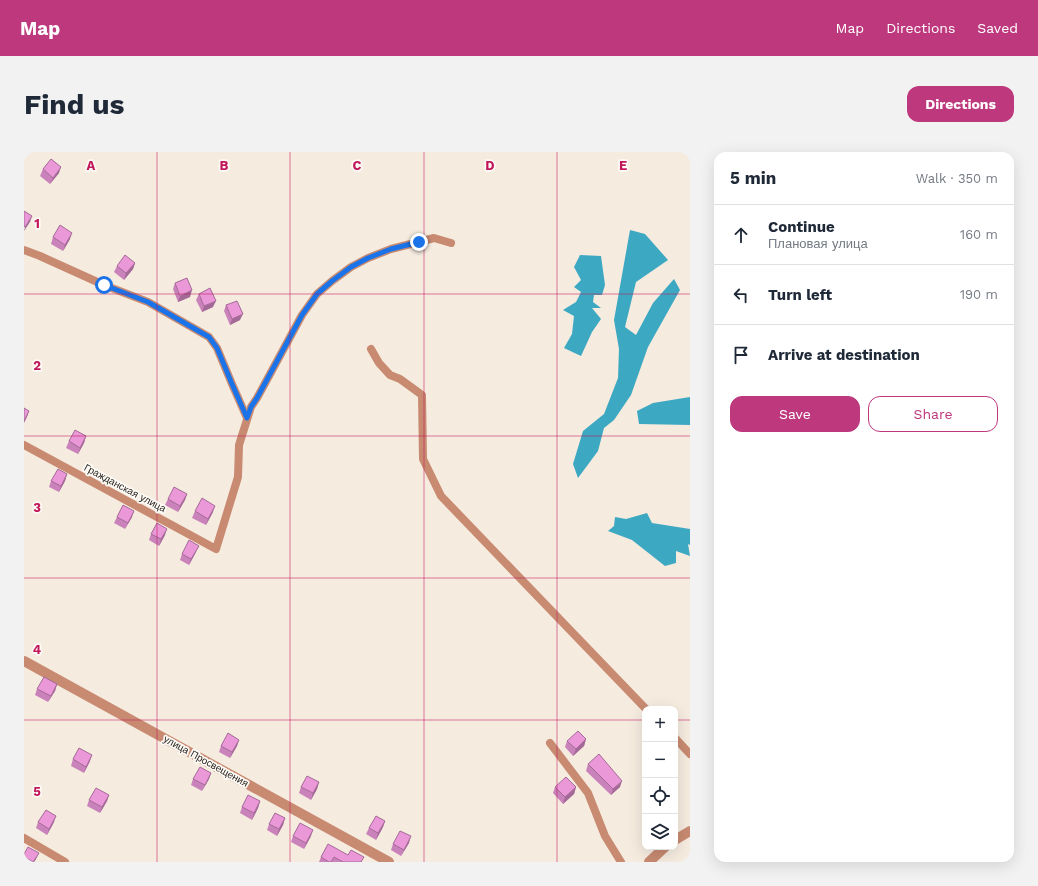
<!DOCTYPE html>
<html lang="en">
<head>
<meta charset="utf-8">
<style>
  body { margin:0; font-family:"Work Sans",sans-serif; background:#f2f2f3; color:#1f2937 }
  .controls { position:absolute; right:12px; bottom:12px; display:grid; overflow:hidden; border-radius:8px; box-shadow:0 4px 16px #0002 }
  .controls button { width:36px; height:36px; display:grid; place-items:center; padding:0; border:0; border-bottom:1px solid #e0e1e3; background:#fff; color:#1f2937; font:20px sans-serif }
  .stop { position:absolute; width:12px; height:12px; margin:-9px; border:3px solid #1a73e8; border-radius:50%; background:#fff }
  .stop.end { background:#1a73e8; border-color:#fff; box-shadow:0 1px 4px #0008 }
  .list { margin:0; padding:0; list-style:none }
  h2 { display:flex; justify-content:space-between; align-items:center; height:52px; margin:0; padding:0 16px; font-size:17px }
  h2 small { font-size:13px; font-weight:400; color:#747a83 }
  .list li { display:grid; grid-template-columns:26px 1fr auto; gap:12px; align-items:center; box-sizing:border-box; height:60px; padding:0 16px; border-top:1px solid #e0e1e3 }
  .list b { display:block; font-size:15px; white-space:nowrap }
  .list p { margin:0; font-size:13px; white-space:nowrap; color:#747a83 }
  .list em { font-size:13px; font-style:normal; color:#747a83 }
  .actions { display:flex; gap:8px; padding:12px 16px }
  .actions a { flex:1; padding:9px 0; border:1px solid #bd387d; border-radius:12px; text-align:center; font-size:14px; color:#bd387d }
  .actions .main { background:#bd387d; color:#fff }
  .icon { flex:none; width:22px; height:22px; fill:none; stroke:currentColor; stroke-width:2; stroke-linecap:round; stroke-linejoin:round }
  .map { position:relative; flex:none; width:666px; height:710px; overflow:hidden; border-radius:12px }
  header { display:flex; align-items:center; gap:24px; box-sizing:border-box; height:56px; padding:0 20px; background:#bd387d; color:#fff }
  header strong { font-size:19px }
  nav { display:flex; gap:22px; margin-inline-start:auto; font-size:14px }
  .intro { display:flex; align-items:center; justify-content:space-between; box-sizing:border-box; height:96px; padding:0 24px }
  h1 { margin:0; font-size:28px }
  .button { padding:10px 18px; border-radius:12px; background:#bd387d; color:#fff; font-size:14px; font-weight:700 }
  main { display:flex; gap:24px; padding:0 24px }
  aside { flex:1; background:#fff; border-radius:12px; box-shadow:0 4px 16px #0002 }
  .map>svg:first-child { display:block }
  .water { fill:#3da8c2 }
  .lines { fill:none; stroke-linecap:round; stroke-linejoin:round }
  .minor { stroke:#c88a71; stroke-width:8 }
  .tertiary { stroke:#c88a71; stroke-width:10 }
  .wall { fill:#ca83ba }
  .shaded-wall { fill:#a46a97 }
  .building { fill:#eb98d8; stroke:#a46a97 }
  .route { stroke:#1a73e8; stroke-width:5 }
  .grid { fill:none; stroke:#c2185b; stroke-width:1; stroke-opacity:0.55 }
  .labels { text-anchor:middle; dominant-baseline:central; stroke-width:3.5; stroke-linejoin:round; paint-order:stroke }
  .street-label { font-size:10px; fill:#211d19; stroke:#fefaf5 }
  .grid-label { font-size:13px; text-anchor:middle; font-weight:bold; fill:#c2185b; stroke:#fefaf5; stroke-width:3.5; stroke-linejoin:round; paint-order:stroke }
</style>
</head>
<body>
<header>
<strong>Map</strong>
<nav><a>Map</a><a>Directions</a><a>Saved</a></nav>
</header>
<div class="intro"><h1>Find us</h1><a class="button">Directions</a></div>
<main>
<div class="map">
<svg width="666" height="710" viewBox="0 0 666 710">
  <rect width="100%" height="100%" fill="#f5ebdf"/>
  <!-- water -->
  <g class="water">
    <path d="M 606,78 L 621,82 L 644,108 L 612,130 L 601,175 L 612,183 L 629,151 L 650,127 L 656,138 L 624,195 L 607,243 L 590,268 L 580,276 L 574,299 L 554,326 L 549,312 L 559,279 L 580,262 L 594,226 L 595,197 L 590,168 Z"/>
    <path d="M 556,103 L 577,104 L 581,133 L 578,143 L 570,143 L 569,150 L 577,156 L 568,156 L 577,167 L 568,180 L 557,204 L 540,196 L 548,182 L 550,164 L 539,158 L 552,150 L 557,140 L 550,135 L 557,128 L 550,115 Z"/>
    <path d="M 666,245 L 666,273 L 615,272 L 613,259 L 629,251 Z"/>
    <path d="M 623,361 L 628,371 L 666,377 L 666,393 L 664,392 L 666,404 L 652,399 L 652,411 L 641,414 L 608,388 L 584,379 L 590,374 L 591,365 L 602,367 Z"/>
  </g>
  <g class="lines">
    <!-- minor -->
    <g class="minor">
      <path d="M 0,98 L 16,104 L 80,133 L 124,150 L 185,185 L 193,196 L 208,232 L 223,266"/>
      <path d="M 347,197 L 355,211 L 366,223 L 376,227 L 398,243 L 399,307 L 417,344 L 622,557"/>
      <path d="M 0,293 L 192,397 L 214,325 L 215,293 L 227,255 L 233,246 L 278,163 L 293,142 L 308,129 L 327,115 L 344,106 L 367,97 L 410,86 L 427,91"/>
      <path d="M 651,586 L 666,602"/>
      <path d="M 526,591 L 564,641 L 581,684 L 597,710"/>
      <path d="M 0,686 L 41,710"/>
    </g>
    <!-- tertiary -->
    <g class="tertiary">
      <path d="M 0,509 L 365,710"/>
      <path d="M 651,688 L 666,679"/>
      <path d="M 625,710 L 641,695"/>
    </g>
  </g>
  <!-- wall -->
  <g class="wall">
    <path d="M 19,17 L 35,21 L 26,32 L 16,24 Z"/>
    <path d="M 29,85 L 46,87 L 39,99 L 27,92 Z"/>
    <path d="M 111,111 L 109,117 L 100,128 L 90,120 L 93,114 Z"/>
    <path d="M 151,131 L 166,145 L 154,150 L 149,137 Z"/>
    <path d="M 175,142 L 189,155 L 178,160 L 172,148 Z"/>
    <path d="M 202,153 L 216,168 L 206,173 L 200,159 Z"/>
    <path d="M 62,284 L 60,291 L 54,302 L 42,296 L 45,289 Z"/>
    <path d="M 43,322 L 41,329 L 35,340 L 25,335 L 27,329 Z"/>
    <path d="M 163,342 L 161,348 L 154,360 L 141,353 L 144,347 Z"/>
    <path d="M 171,359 L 189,360 L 182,373 L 168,366 Z"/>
    <path d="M 93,365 L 108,365 L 101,377 L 90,371 Z"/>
    <path d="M 127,382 L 141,383 L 135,394 L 125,388 Z"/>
    <path d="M 172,400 L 165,413 L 156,408 L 158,402 Z"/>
    <path d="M 33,532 L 31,539 L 24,550 L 11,543 L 13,537 Z"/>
    <path d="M 562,587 L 560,594 L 549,604 L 541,595 L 543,589 Z"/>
    <path d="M 215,588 L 213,594 L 206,606 L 195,600 L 197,594 Z"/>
    <path d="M 49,607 L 66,609 L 60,621 L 47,614 Z"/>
    <path d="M 564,612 L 596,635 L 587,643 L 562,619 Z"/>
    <path d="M 187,621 L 185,627 L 178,639 L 167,633 L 169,627 Z"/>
    <path d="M 295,630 L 293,637 L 287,648 L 275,641 L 277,635 Z"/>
    <path d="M 531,635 L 552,635 L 550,642 L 539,652 L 529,641 Z"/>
    <path d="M 85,643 L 83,649 L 76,661 L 63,654 L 65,648 Z"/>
    <path d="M 236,649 L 234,656 L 228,668 L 216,661 L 218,655 Z"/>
    <path d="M 261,666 L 259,673 L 253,684 L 243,678 L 245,672 Z"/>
    <path d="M 361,669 L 359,675 L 352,688 L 342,682 L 345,676 Z"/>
    <path d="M 14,670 L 30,670 L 23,683 L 12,676 Z"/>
    <path d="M 269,684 L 287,684 L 280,697 L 267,690 Z"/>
    <path d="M 385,691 L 377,704 L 367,698 L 369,692 Z"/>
    <path d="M 0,702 L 12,707 L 10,710 L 0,710 Z"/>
    <path d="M 324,703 L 338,710 L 295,710 L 297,705 Z"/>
  </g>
  <!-- shaded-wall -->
  <g class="shaded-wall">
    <path d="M 37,15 L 35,21 L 26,32 L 29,26 Z"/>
    <path d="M 8,64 L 6,70 L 0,79 L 1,75 Z"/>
    <path d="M 48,81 L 46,87 L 39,99 L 41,93 Z"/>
    <path d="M 111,111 L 109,117 L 100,128 L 102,121 Z"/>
    <path d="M 168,138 L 166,145 L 154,150 L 156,144 Z"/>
    <path d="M 192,149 L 189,155 L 178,160 L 180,154 Z"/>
    <path d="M 219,162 L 216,168 L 206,173 L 208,167 Z"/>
    <path d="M 5,259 L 3,265 L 0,271 L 0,269 Z"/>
    <path d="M 62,284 L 60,291 L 54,302 L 56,296 Z"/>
    <path d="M 43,322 L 41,329 L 35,340 L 37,334 Z"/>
    <path d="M 163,342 L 161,348 L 154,360 L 156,354 Z"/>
    <path d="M 191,354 L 189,360 L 182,373 L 184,367 Z"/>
    <path d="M 110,359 L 108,365 L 101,377 Z"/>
    <path d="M 143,377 L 141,383 L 135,394 L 137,387 Z"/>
    <path d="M 175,394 L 172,400 L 165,413 L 167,407 Z"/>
    <path d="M 33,532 L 31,539 L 24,550 Z"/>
    <path d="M 562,587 L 560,594 L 549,604 L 552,597 Z"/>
    <path d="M 215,588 L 213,594 L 206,606 L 208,600 Z"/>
    <path d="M 68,603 L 66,609 L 60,621 L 62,615 Z"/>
    <path d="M 187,621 L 185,627 L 178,639 Z"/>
    <path d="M 598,629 L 596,635 L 587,643 L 589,637 Z"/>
    <path d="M 295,630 L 293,637 L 287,648 L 289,641 Z"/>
    <path d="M 552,635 L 550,642 L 539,652 L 541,645 Z"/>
    <path d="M 85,643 L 83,649 L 76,661 L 78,655 Z"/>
    <path d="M 236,649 L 234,656 L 228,668 L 230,661 Z"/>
    <path d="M 32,664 L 30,670 L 23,683 L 25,677 Z"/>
    <path d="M 261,666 L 259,673 L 253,684 L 255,677 Z"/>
    <path d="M 361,669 L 359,675 L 352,688 L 354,681 Z"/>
    <path d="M 289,678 L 287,684 L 280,697 L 282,691 Z"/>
    <path d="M 387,684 L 385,691 L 377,704 Z"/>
    <path d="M 15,701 L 12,707 L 10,710 L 9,710 Z"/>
  </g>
  <!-- building -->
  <g class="building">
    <path d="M 27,7 L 37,15 L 29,26 L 19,17 Z"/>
    <path d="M 0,59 L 8,64 L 1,75 L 0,74 Z"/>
    <path d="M 36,73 L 48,81 L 41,93 L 29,85 Z"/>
    <path d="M 101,103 L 111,111 L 102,121 L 93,114 Z"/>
    <path d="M 163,126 L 168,138 L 156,144 L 151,131 Z"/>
    <path d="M 186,136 L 192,149 L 180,154 L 175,142 Z"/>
    <path d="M 213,149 L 219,162 L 208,167 L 202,153 Z"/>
    <path d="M 0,256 L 5,259 L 0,269 Z"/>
    <path d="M 51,278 L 62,284 L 56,296 L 45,289 Z"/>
    <path d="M 34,317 L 43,322 L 37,334 L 27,329 Z"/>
    <path d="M 150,335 L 163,342 L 156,354 L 144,347 Z"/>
    <path d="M 178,346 L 191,354 L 184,367 L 171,359 Z"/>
    <path d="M 99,353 L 110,359 L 104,371 L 93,365 Z"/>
    <path d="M 133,371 L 143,377 L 137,387 L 127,382 Z"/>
    <path d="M 165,388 L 175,394 L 167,407 L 158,402 Z"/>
    <path d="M 20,525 L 33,532 L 27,544 L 13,537 Z"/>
    <path d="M 554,579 L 562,587 L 552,597 L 543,589 Z"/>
    <path d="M 204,581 L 215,588 L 208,600 L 197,594 Z"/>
    <path d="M 55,596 L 68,603 L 62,615 L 49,607 Z"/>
    <path d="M 575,602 L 598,629 L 589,637 L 564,612 Z"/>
    <path d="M 176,615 L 187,621 L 181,633 L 169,627 Z"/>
    <path d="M 283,624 L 295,630 L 289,641 L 277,635 Z"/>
    <path d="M 542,625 L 552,635 L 541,645 L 531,635 Z"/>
    <path d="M 72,636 L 85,643 L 78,655 L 65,648 Z"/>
    <path d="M 224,643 L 236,649 L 230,661 L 218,655 Z"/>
    <path d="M 22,658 L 32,664 L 25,677 L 14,670 Z"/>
    <path d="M 251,661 L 261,666 L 255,677 L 245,672 Z"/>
    <path d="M 352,664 L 361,669 L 354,681 L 345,676 Z"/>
    <path d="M 276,671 L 289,678 L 282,691 L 269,684 Z"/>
    <path d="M 376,679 L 387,684 L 380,698 L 369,692 Z"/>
    <path d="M 304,692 L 324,703 L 327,698 L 340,705 L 337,710 L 319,710 L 310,705 L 307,710 L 305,710 L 297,705 Z"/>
    <path d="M 4,695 L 15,701 L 9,710 L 0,705 L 0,702 Z"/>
  </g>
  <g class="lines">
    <!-- route -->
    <path class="route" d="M 80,133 L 124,150 L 185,185 L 193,196 L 208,232 L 223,266 L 227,255 L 233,246 L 278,163 L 293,142 L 308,129 L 327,115 L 344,106 L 367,97 L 395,90"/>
  </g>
  <!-- grid -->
  <path class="grid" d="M 133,0 L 133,710M 266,0 L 266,710M 400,0 L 400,710M 533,0 L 533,710M 0,142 L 666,142M 0,284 L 666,284M 0,426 L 666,426M 0,568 L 621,568M 651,568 L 666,568"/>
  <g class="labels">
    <!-- street labels -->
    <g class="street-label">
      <text transform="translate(101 336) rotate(28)">Гражданская улица</text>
      <text transform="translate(182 609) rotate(29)">улица Просвещения</text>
    </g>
  </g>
  <g class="grid-label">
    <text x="67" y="18">A</text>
    <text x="200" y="18">B</text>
    <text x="333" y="18">C</text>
    <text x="466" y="18">D</text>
    <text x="599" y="18">E</text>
    <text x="13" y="76">1</text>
    <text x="13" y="218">2</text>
    <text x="13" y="360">3</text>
    <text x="13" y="502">4</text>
    <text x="13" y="644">5</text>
  </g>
</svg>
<div class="controls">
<button>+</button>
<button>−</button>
<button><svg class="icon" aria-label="locate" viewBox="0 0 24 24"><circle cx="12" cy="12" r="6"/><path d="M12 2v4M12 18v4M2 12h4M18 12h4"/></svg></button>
<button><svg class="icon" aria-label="layers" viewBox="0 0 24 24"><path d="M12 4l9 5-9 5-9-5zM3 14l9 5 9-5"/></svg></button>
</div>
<div class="stop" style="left:80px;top:133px"></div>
<div class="stop end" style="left:395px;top:90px"></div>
</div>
<aside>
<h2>5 min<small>Walk · 350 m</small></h2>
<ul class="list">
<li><svg class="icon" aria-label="ahead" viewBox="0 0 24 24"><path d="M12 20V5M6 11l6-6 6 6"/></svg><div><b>Continue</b><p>Плановая улица</p></div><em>160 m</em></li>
<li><svg class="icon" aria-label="left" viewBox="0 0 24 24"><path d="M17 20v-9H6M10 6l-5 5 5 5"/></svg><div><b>Turn left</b></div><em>190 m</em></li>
<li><svg class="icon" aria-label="arrive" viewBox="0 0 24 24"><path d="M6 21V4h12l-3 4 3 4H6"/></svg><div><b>Arrive at destination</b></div></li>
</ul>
<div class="actions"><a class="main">Save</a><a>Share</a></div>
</aside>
</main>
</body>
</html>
